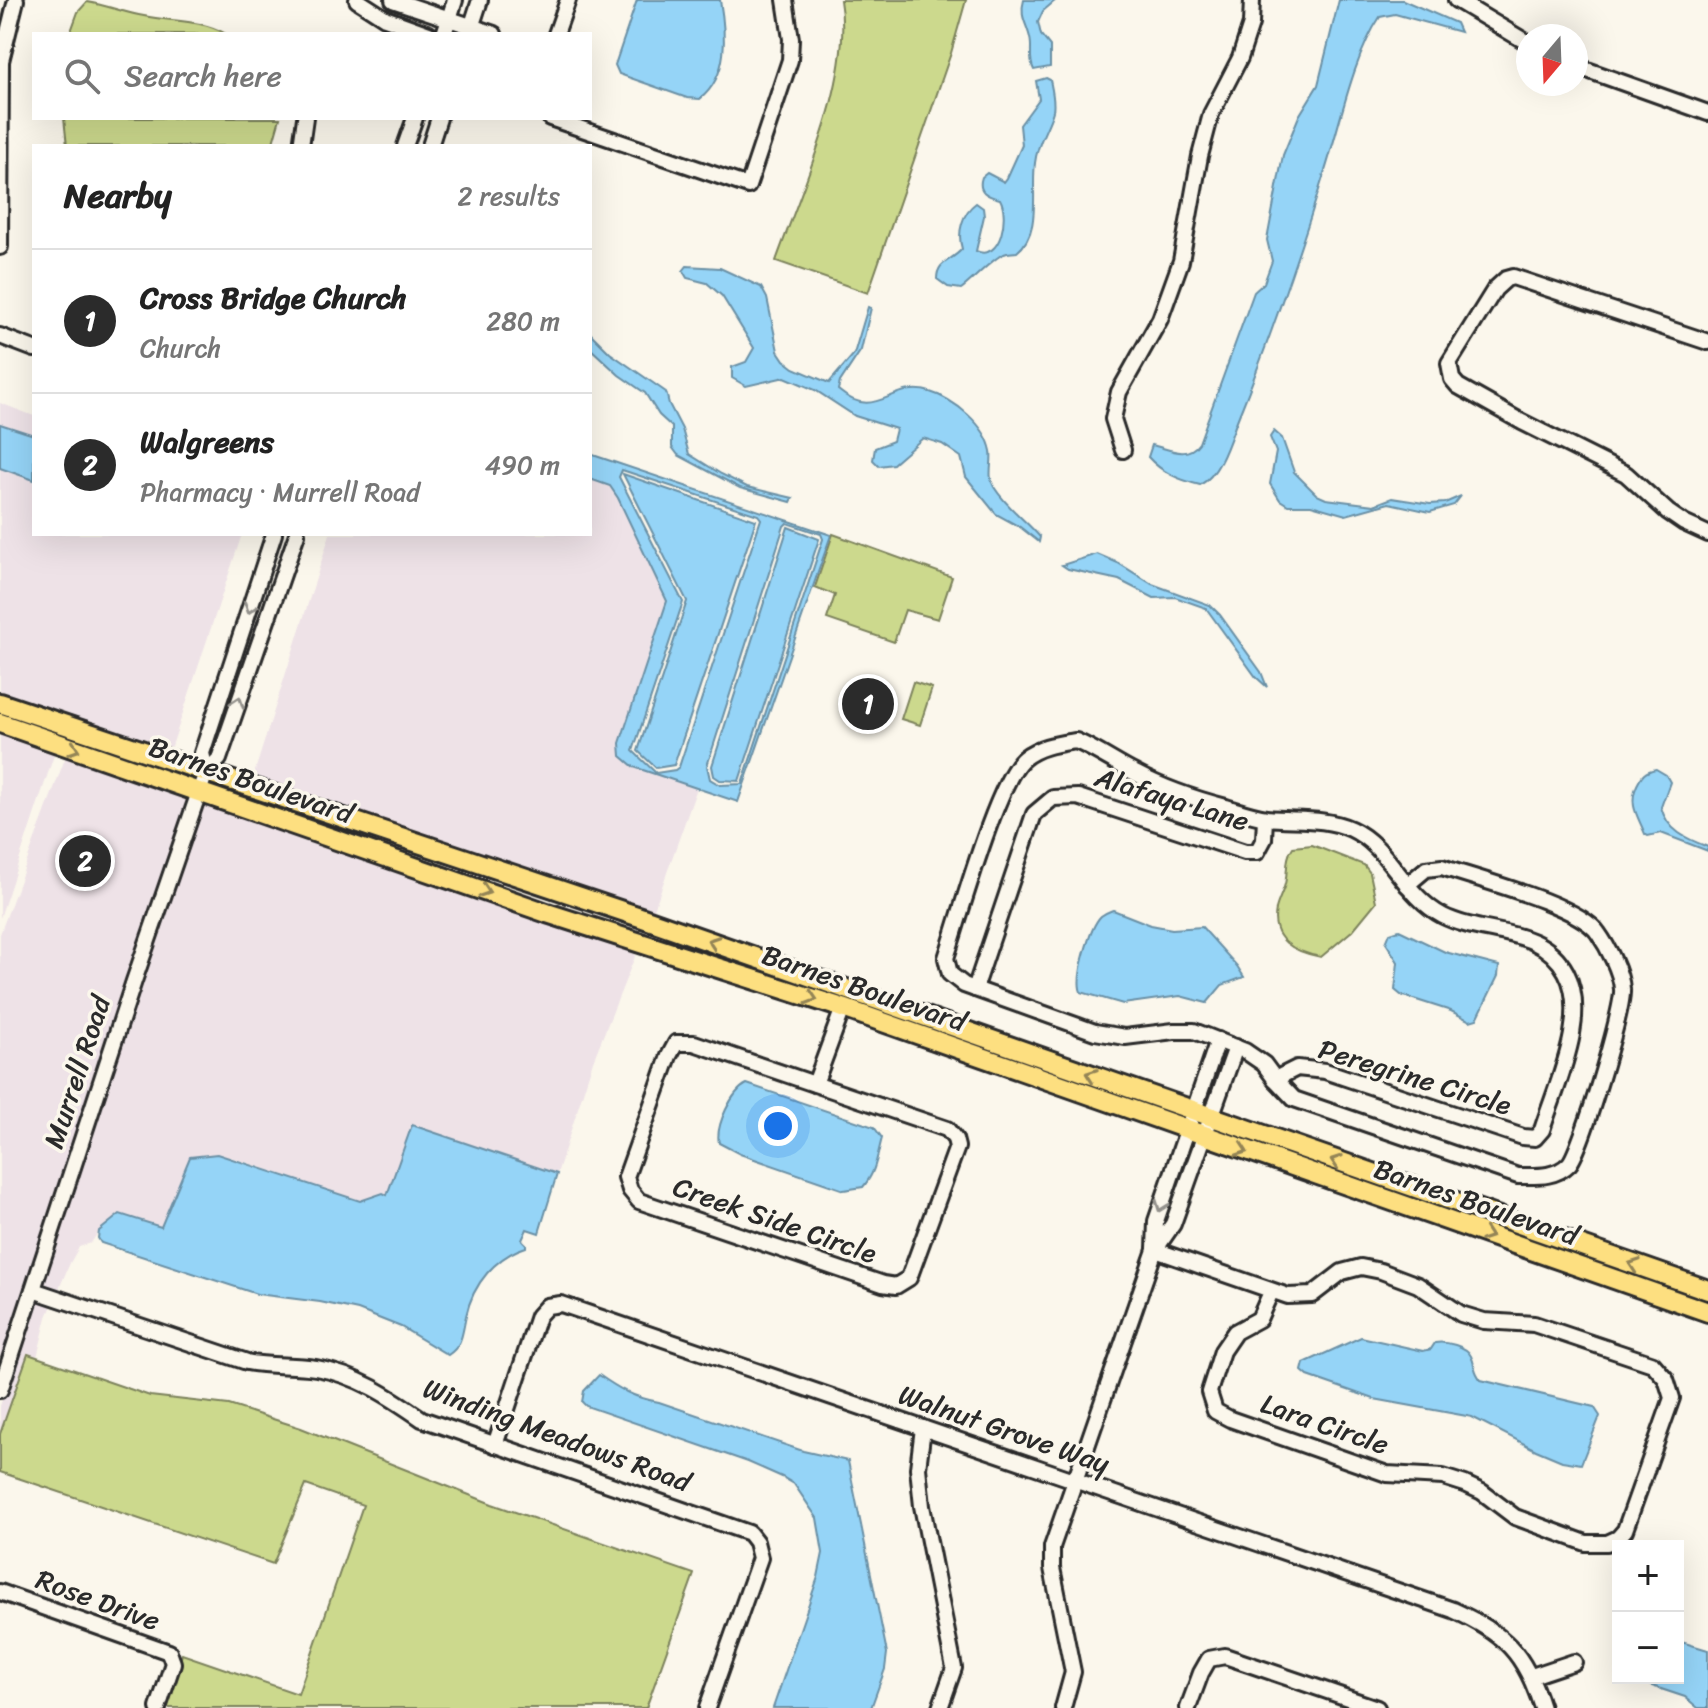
<!DOCTYPE html>
<html lang="en">
<head>
<meta charset="utf-8">
<style>
  body { margin:0; font-family:Sriracha,sans-serif; background:#f6f6f6; color:#222 }
  .controls { position:absolute; right:24px; bottom:24px; display:grid; overflow:hidden; border-radius:0px; box-shadow:0 8px 32px #0002 }
  .controls button { width:72px; height:72px; display:grid; place-items:center; padding:0; border:0; border-bottom:2px solid #e0e0e0; background:#fff; color:#222; font:40px sans-serif }
  .compass { position:absolute; left:1516px; top:24px; width:72px; height:72px; border-radius:50%; background:#fff; box-shadow:0 8px 32px #0002; rotate:199deg }
  .you { position:absolute; left:778px; top:1126px; width:28px; height:28px; margin:-20px; border:6px solid #fff; border-radius:50%; background:#1a73e8; box-shadow:0 0 0 12px #1a73e833 }
  .badge { display:grid; place-items:center; width:52px; height:52px; border-radius:50%; background:#2b2b2b; color:#fff; font-size:26px; font-weight:700 }
  .pin { position:absolute; translate:-50% -50%; border:4px solid #fff; box-shadow:0 2px 8px #0006 }
  .list { margin:0; padding:0; list-style:none }
  h2 { display:flex; justify-content:space-between; align-items:center; height:104px; margin:0; padding:0 32px; font-size:34px }
  h2 small { font-size:26px; font-weight:400; color:#767676 }
  .list li { display:grid; grid-template-columns:52px 1fr auto; gap:24px; align-items:center; box-sizing:border-box; height:144px; padding:0 32px; border-top:2px solid #e0e0e0 }
  .list b { display:block; font-size:30px; white-space:nowrap }
  .list p { margin:0; font-size:26px; white-space:nowrap; color:#767676 }
  .list em { font-size:26px; font-style:normal; color:#767676 }
  .icon { flex:none; width:44px; height:44px; fill:none; stroke:currentColor; stroke-width:2; stroke-linecap:round; stroke-linejoin:round }
  .map { position:relative; flex:none; width:1708px; height:1708px; overflow:hidden }
  .search { position:absolute; background:#fff; box-shadow:0 8px 32px #0002; left:32px; top:32px; width:560px; height:88px; display:flex; align-items:center; gap:20px; box-sizing:border-box; padding:0 28px; border-radius:0px; color:#767676; font-size:30px }
  .panel { position:absolute; background:#fff; box-shadow:0 8px 32px #0002; left:32px; top:144px; width:560px; height:392px; border-radius:0px }
  .map>svg:first-child { display:block }
  .built { fill:#eee2e7 }
  .green { fill:#ccd98d; stroke:#7c825c; stroke-width:2 }
  .water { fill:#95d4f7; stroke:#6b90a5; stroke-width:2; fill-rule:evenodd }
  .lines { fill:none; stroke-linecap:round; stroke-linejoin:round }
  .minor-casing { stroke:#2b2b2b; stroke-width:20 }
  .major-casing { stroke:#2b2b2b; stroke-width:24 }
  .minor { stroke:#fbf7ec; stroke-width:14 }
  .major { stroke:#fddf80; stroke-width:18 }
  .oneway { stroke:#93918c }
  .oneway2 { stroke:#948556 }
  .labels { text-anchor:middle; dominant-baseline:central; stroke-width:7; stroke-linejoin:round; paint-order:stroke }
  .street-label { font-size:28px; fill:#2b2b2b; stroke:#fbf7ec }
</style>
</head>
<body>
<div class="map">
<svg width="1708" height="1708" viewBox="0 0 1708 1708">
  <rect width="100%" height="100%" fill="#fbf7ec"/>
  <filter id="ink" filterUnits="userSpaceOnUse"><feTurbulence type="fractalNoise" baseFrequency=".0125" numOctaves="2"/><feDisplacementMap in="SourceGraphic" scale="16" xChannelSelector="R" yChannelSelector="G"/><feConvolveMatrix kernelMatrix="1 2 1 2 8 2 1 2 1" color-interpolation-filters="sRGB"/></filter>
  <g filter="url(#ink)">
    <!-- built -->
    <g class="built">
      <path d="M 0,403 L 34,416 L 34,435 L 0,424 Z"/>
      <path d="M 0,468 L 34,480 L 34,534 L 242,534 L 171,749 L 197,758 L 198,763 L 78,723 L 80,718 L 0,691 Z"/>
      <path d="M 590,479 L 610,486 L 618,498 L 667,601 L 620,743 L 621,756 L 634,767 L 697,788 L 652,915 L 217,769 L 220,766 L 253,777 L 330,534 L 590,534 Z"/>
      <path d="M 0,730 L 56,749 L 0,918 Z"/>
      <path d="M 67,753 L 193,796 L 0,1373 L 0,934 Z"/>
      <path d="M 203,799 L 638,949 L 593,1061 L 557,1174 L 412,1125 L 387,1195 L 383,1193 L 360,1201 L 230,1157 L 191,1157 L 161,1227 L 120,1214 L 99,1231 L 91,1243 L 79,1247 L 70,1263 L 47,1317 L 37,1357 L 28,1354 L 0,1434 L 0,1406 Z"/>
    </g>
    <!-- green -->
    <g class="green">
      <path d="M 840,0 L 966,0 L 951,53 L 868,293 L 776,261 C 802,187 854,77 840,0 Z"/>
      <path d="M 87,2 C 106,5 125,13 144,16 C 172,22 201,19 226,34 L 70,34 L 78,12 Z"/>
      <path d="M 64,118 L 280,118 L 272,146 L 67,146 Z"/>
      <path d="M 833,534 L 952,577 L 938,619 L 905,610 L 894,642 L 827,619 L 835,595 L 815,587 Z"/>
      <path d="M 913,682 L 932,688 L 920,725 L 901,719 Z"/>
      <path d="M 1312,845 L 1364,865 L 1370,873 L 1376,902 L 1353,930 L 1321,957 C 1294,952 1270,940 1276,909 C 1278,900 1283,892 1285,884 C 1288,872 1285,857 1293,847 Z"/>
      <path d="M 28,1354 L 150,1396 L 229,1405 L 301,1428 L 492,1504 L 694,1574 L 646,1708 L 166,1708 L 182,1654 L 298,1694 L 363,1505 L 306,1485 L 273,1564 L 0,1472 L 0,1434 Z"/>
    </g>
    <!-- water -->
    <g class="water">
      <path d="M 637,0 L 720,0 C 726,34 729,76 700,99 L 687,98 L 619,74 L 615,65 Z"/>
      <path d="M 1024,0 L 1056,0 L 1043,11 L 1038,22 L 1041,35 L 1050,46 L 1050,67 L 1034,70 C 1028,59 1033,49 1030,38 C 1027,24 1019,16 1024,0 Z"/>
      <path d="M 1339,0 L 1403,0 L 1456,23 L 1460,32 L 1395,14 L 1380,17 C 1353,57 1340,124 1325,171 C 1299,254 1271,337 1238,418 C 1230,438 1221,474 1200,485 C 1180,480 1162,473 1148,457 L 1152,445 C 1169,449 1187,460 1199,443 L 1254,292 L 1264,283 L 1272,261 L 1267,240 L 1283,155 L 1299,116 L 1318,85 Z"/>
      <path d="M 1046,78 L 1050,80 C 1052,90 1055,101 1053,111 C 1048,129 1037,142 1035,163 C 1031,191 1042,232 1017,252 C 1013,253 1008,252 1004,254 C 995,256 971,282 961,289 L 948,287 L 937,279 C 937,261 952,261 962,249 C 957,233 962,213 976,203 L 983,208 L 984,216 L 976,251 C 1002,262 1009,214 1000,199 C 987,196 977,192 982,177 L 987,173 L 1004,182 L 1007,178 L 1022,145 L 1020,125 L 1039,99 L 1036,81 Z"/>
      <path d="M 687,266 L 720,268 L 761,287 L 767,298 L 778,351 L 784,360 L 794,368 L 829,383 L 854,354 L 868,307 L 871,308 L 861,350 L 840,382 L 838,390 C 877,423 891,380 930,392 C 954,399 986,425 991,451 C 993,464 987,475 994,487 C 1007,508 1025,519 1040,537 L 1039,542 L 1020,527 L 996,514 L 966,477 L 961,457 L 942,444 L 923,438 L 893,464 L 879,466 L 873,460 L 875,448 L 893,441 L 896,429 L 855,416 L 815,390 L 785,377 L 746,386 L 732,378 L 732,367 L 746,362 L 754,348 L 722,296 L 707,283 L 687,278 L 683,271 Z"/>
      <path d="M 590,333 L 610,353 L 666,392 L 669,404 L 682,429 L 689,454 L 721,474 L 747,487 L 793,498 L 791,502 L 740,488 L 678,455 L 672,447 L 672,427 L 659,415 L 645,393 L 619,375 L 590,348 Z"/>
      <path d="M 0,424 L 34,435 L 34,480 L 0,468 Z"/>
      <path d="M 1274,431 L 1282,438 L 1294,472 L 1317,495 L 1326,499 L 1374,505 L 1392,498 L 1430,504 L 1445,503 L 1461,496 L 1454,505 L 1430,512 L 1389,503 L 1346,515 L 1311,505 L 1288,505 L 1280,500 L 1270,484 L 1276,452 L 1270,437 Z"/>
      <path d="M 590,454 L 831,535 L 738,802 L 634,767 L 621,756 L 620,743 L 667,601 L 618,498 L 610,486 L 590,479 ZM 622,470 L 758,515 L 761,519 L 679,767 L 675,770 L 656,773 L 633,751 L 683,602 L 619,477 ZM 787,523 L 821,534 L 823,539 L 742,784 L 720,785 L 710,779 L 707,766 L 784,526 Z"/>
      <path d="M 623,474 L 756,520 L 674,765 L 656,768 L 638,751 L 687,601 Z"/>
      <path d="M 788,527 L 819,539 L 739,781 L 720,780 L 714,776 L 712,766 Z"/>
      <path d="M 1097,554 L 1118,563 L 1152,584 L 1210,605 L 1220,615 L 1261,672 L 1267,687 L 1256,677 L 1206,608 L 1175,597 L 1154,598 L 1119,580 L 1068,569 L 1062,565 Z"/>
      <path d="M 1656,769 L 1666,775 L 1670,782 L 1661,807 C 1667,831 1687,839 1708,847 L 1708,851 L 1661,833 L 1648,836 L 1645,834 C 1638,816 1628,805 1637,785 C 1642,775 1645,771 1656,769 Z"/>
      <path d="M 1113,910 L 1151,925 L 1172,929 L 1202,927 L 1237,966 L 1244,977 L 1222,985 L 1207,1003 L 1180,996 L 1123,1004 L 1081,992 C 1075,977 1090,927 1101,916 C 1106,912 1108,912 1113,910 Z"/>
      <path d="M 1399,930 L 1445,952 L 1499,966 L 1498,976 L 1477,1019 L 1470,1021 L 1451,1011 L 1401,995 L 1395,990 L 1398,962 L 1386,943 L 1390,933 Z"/>
      <path d="M 747,1084 L 874,1127 L 882,1138 C 877,1156 876,1172 863,1187 L 844,1190 L 740,1154 L 719,1143 C 715,1126 732,1091 747,1084 Z"/>
      <path d="M 412,1125 L 557,1174 L 539,1233 L 527,1229 L 522,1240 L 526,1244 L 526,1247 C 495,1257 473,1284 466,1316 C 462,1333 463,1345 448,1355 L 401,1327 L 358,1310 L 320,1302 L 257,1294 L 101,1243 L 98,1238 L 99,1231 L 120,1214 L 161,1227 L 190,1157 L 217,1154 L 360,1201 L 383,1193 L 387,1195 Z"/>
      <path d="M 1361,1337 L 1423,1351 L 1431,1349 L 1435,1343 C 1445,1341 1467,1346 1471,1356 C 1476,1366 1473,1371 1481,1380 L 1594,1407 L 1600,1416 L 1581,1464 L 1562,1461 L 1536,1450 L 1472,1417 L 1374,1399 L 1308,1376 L 1302,1371 L 1304,1363 Z"/>
      <path d="M 599,1375 C 619,1389 634,1398 659,1402 L 803,1451 L 848,1461 L 887,1653 L 885,1669 L 871,1708 L 773,1708 L 818,1577 L 823,1553 L 817,1518 L 794,1484 L 782,1477 L 748,1462 L 586,1406 L 582,1402 L 584,1391 Z"/>
      <path d="M 1678,1641 L 1708,1650 L 1708,1708 L 1698,1708 L 1685,1697 L 1649,1685 L 1651,1678 L 1678,1678 Z"/>
    </g>
    <g class="lines">
      <defs>
        <g id="minor">
          <path d="M 357,0 L 385,18 L 429,34"/>
          <path d="M 393,0 L 494,34"/>
          <path d="M 1456,0 L 1528,43"/>
          <path d="M 444,34 L 455,0"/>
          <path d="M 469,34 L 480,0"/>
          <path d="M 556,34 L 568,0"/>
          <path d="M 1576,66 L 1708,113"/>
          <path d="M 550,118 L 748,186 L 790,60 L 791,39 L 785,0"/>
          <path d="M 301,146 L 305,118"/>
          <path d="M 405,146 L 415,118"/>
          <path d="M 430,146 L 439,118"/>
          <path d="M 0,247 L 1,61 L 16,0"/>
          <path d="M 0,336 L 34,349"/>
          <path d="M 1708,342 L 1513,277 L 1506,279 L 1495,289 L 1449,363 L 1452,379 L 1458,386 L 1522,422 L 1626,474 L 1668,512 L 1684,523 L 1708,534"/>
          <path d="M 1123,450 L 1113,419 L 1119,392 L 1160,319 L 1181,261 L 1200,156 L 1211,114 L 1240,58 L 1251,24 L 1252,0"/>
          <path d="M 1076,741 C 1097,750 1115,763 1135,773 C 1163,788 1195,799 1226,807 C 1239,811 1253,816 1267,818 C 1295,821 1325,817 1351,829 C 1390,847 1403,895 1443,916 C 1485,937 1541,925 1566,972 C 1590,1017 1556,1085 1542,1130 L 1535,1138 L 1523,1137 L 1325,1071 L 1297,1068 L 1275,1079 L 1264,1064 L 1245,1051 L 1194,1031 L 1174,1031 L 1125,1037 L 1095,1032 L 964,985 L 950,974 L 946,958 C 959,919 998,778 1024,758 C 1039,746 1057,744 1076,741 Z"/>
          <path d="M 206,772 L 202,753 L 274,534"/>
          <path d="M 975,989 L 1034,814 L 1053,798 L 1078,797 L 1245,852 L 1257,852 L 1264,839 L 1265,818"/>
          <path d="M 676,1043 L 694,1043 L 947,1129 L 955,1139 L 957,1147 L 909,1278 L 896,1286 L 883,1284 L 639,1201 L 630,1190 L 626,1177 L 669,1056 Z"/>
          <path d="M 1275,1079 L 1294,1099 L 1518,1176 C 1536,1176 1555,1178 1569,1164 C 1581,1151 1624,1008 1622,989 C 1621,972 1608,947 1598,933 C 1579,905 1477,879 1442,867 L 1426,869 L 1407,885"/>
          <path d="M 815,1084 L 843,1008"/>
          <path d="M 1155,1249 L 1156,1221 L 1218,1040"/>
          <path d="M 1155,1250 L 1288,1296 L 1312,1295 L 1342,1272 L 1361,1267 L 1381,1271 L 1418,1285 L 1461,1314 L 1484,1321 L 1534,1324 L 1653,1364 L 1666,1379 L 1672,1398 L 1625,1530 L 1618,1538 L 1607,1543 L 1586,1543 L 1515,1517 L 1482,1492 L 1465,1484 L 1443,1477 L 1387,1474 L 1230,1419 L 1215,1411 L 1209,1392 L 1222,1351 L 1235,1332 L 1259,1319 L 1271,1292"/>
          <path d="M 33,1290 L 247,1362 C 270,1367 293,1364 316,1368 C 357,1375 389,1396 422,1419 L 749,1533 L 756,1542 L 760,1558 L 707,1708"/>
          <path d="M 0,1390 L 134,981 L 206,772 L 219,759 L 297,534"/>
          <path d="M 923,1428 L 918,1468 L 922,1506 L 954,1668 L 940,1708"/>
          <path d="M 495,1445 L 538,1316 L 547,1306 L 561,1304 L 1453,1610 C 1504,1633 1525,1653 1542,1708"/>
          <path d="M 0,1592 L 169,1652 L 173,1663 L 158,1708"/>
          <path d="M 1532,1676 L 1574,1662"/>
          <path d="M 1063,1708 L 1073,1672 L 1052,1568 L 1052,1547 L 1155,1250 L 1173,1224 L 1236,1047"/>
          <path d="M 1188,1708 L 1201,1673 L 1209,1659 L 1225,1656 L 1377,1708"/>
        </g>
        <g id="major">
          <path d="M 0,703 L 640,917 L 1708,1290"/>
          <path d="M 0,723 L 547,913 L 843,1008 L 1708,1312"/>
        </g>
      </defs>
      <!-- minor casing -->
      <use href="#minor" class="minor-casing"/>
      <!-- major casing -->
      <use href="#major" class="major-casing"/>
      <!-- minor -->
      <use href="#minor" class="minor"/>
      <!-- major -->
      <use href="#major" class="major"/>
    </g>
    <!-- one-way arrows -->
    <defs><path id="oneway-chevron" d="M-2-3.5L2.5 0L-2 3.5" fill="none" stroke-width="1.6" stroke-linecap="round" stroke-linejoin="round" transform="scale(2)"/></defs>
    <g class="oneway">
      <use href="#oneway-chevron" transform="translate(250 608) rotate(108)"/>
      <use href="#oneway-chevron" transform="translate(238 702) rotate(-71)"/>
      <use href="#oneway-chevron" transform="translate(1161 1206) rotate(110)"/>
    </g>
    <g class="oneway2">
      <use href="#oneway-chevron" transform="translate(74 749) rotate(19)"/>
      <use href="#oneway-chevron" transform="translate(485 891) rotate(19)"/>
      <use href="#oneway-chevron" transform="translate(713 942) rotate(-161)"/>
      <use href="#oneway-chevron" transform="translate(812 998) rotate(18)"/>
      <use href="#oneway-chevron" transform="translate(1091 1075) rotate(-160)"/>
      <use href="#oneway-chevron" transform="translate(1242 1150) rotate(19)"/>
      <use href="#oneway-chevron" transform="translate(1336 1161) rotate(-161)"/>
      <use href="#oneway-chevron" transform="translate(1487 1235) rotate(19)"/>
      <use href="#oneway-chevron" transform="translate(1634 1265) rotate(-161)"/>
    </g>
  </g>
  <g class="labels">
    <!-- street labels -->
    <g class="street-label">
      <text transform="translate(251 780) rotate(19)">Barnes Boulevard</text>
      <text transform="translate(1172 799) rotate(17)">Alafaya Lane</text>
      <text transform="translate(864 988) rotate(19)">Barnes Boulevard</text>
      <text transform="translate(77 1072) rotate(-72)">Murrell Road</text>
      <text transform="translate(1415 1077) rotate(17)">Peregrine Circle</text>
      <text transform="translate(1476 1202) rotate(19)">Barnes Boulevard</text>
      <text transform="translate(775 1220) rotate(19)">Creek Side Circle</text>
      <text transform="translate(1325 1424) rotate(19)">Lara Circle</text>
      <text transform="translate(1004 1429) rotate(19)">Walnut Grove Way</text>
      <text transform="translate(557 1435) rotate(20)">Winding Meadows Road</text>
      <text transform="translate(98 1600) rotate(20)">Rose Drive</text>
    </g>
  </g>
</svg>
<div class="controls">
<button>+</button>
<button>−</button>
</div>
<svg class="compass" viewBox="-18 -18 36 36"><path d="M0-13l5 13h-10z" fill="#e53935"/><path d="M0 13l5-13h-10z" fill="#767676"/></svg>
<div class="you"></div>
<div class="pin badge" style="left:868px;top:704px">1</div>
<div class="pin badge" style="left:85px;top:861px">2</div>
<div class="search"><svg class="icon" aria-label="search" viewBox="0 0 24 24"><circle cx="10" cy="10" r="6"/><path d="M15 15l6 6"/></svg>Search here</div>
<section class="panel">
<h2>Nearby<small>2 results</small></h2>
<ul class="list">
<li><span class="badge">1</span><div><b>Cross Bridge Church</b><p>Church</p></div><em>280 m</em></li>
<li><span class="badge">2</span><div><b>Walgreens</b><p>Pharmacy · Murrell Road</p></div><em>490 m</em></li>
</ul>
</section>
</div>
</body>
</html>
